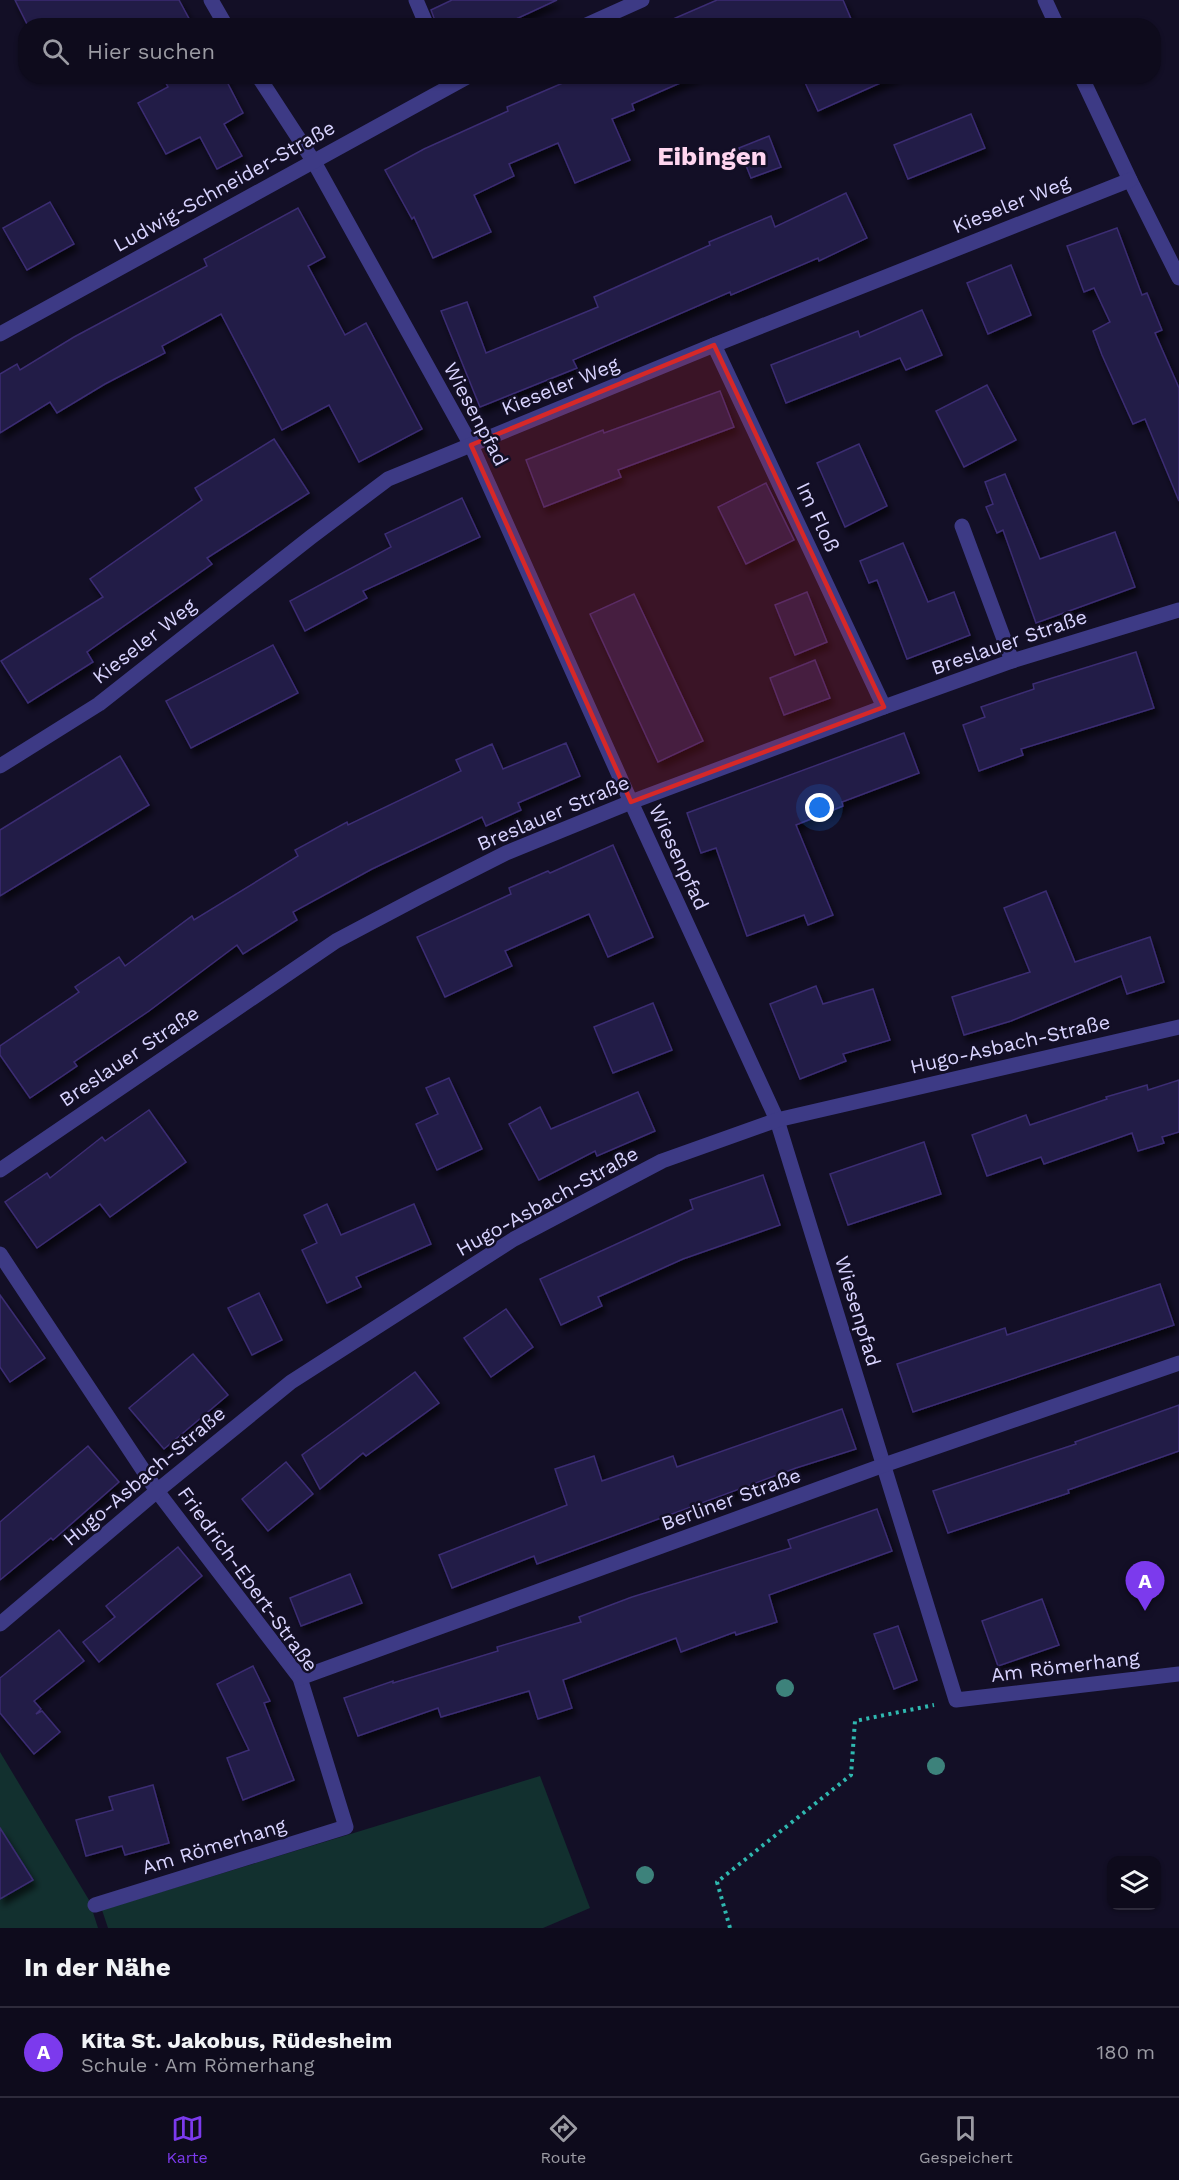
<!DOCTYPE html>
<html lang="de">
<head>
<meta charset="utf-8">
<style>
  body { margin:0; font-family:"Work Sans",sans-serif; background:#171425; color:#f1f3f6 }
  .controls { position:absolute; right:18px; bottom:18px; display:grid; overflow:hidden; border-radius:12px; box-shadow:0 2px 4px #0004 }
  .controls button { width:54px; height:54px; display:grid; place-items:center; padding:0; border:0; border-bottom:2px solid #2e2b3b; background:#0e0b1c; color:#f1f3f6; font:30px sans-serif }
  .you { position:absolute; left:820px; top:808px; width:21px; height:21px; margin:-15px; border:4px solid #fff; border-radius:50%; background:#1a73e8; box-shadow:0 0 0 9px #1a73e833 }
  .badge { display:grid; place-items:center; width:39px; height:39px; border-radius:50%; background:#7c3aed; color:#fff; font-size:20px; font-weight:700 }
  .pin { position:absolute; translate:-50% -50px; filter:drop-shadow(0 2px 3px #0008) }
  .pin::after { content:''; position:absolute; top:32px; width:21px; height:18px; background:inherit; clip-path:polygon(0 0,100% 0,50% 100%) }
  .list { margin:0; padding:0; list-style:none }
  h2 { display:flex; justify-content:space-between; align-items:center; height:78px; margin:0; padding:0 24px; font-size:26px }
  h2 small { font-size:20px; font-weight:400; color:#9b9ba3 }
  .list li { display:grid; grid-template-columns:39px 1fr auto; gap:18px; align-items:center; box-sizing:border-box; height:90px; padding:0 24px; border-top:2px solid #2e2b3b }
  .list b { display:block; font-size:22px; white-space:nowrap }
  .list p { margin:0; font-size:20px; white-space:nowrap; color:#9b9ba3 }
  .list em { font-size:20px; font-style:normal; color:#9b9ba3 }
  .icon { flex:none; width:33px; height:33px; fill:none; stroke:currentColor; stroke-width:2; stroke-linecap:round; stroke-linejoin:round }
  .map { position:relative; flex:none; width:1179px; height:1928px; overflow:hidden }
  .search { position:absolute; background:#0e0b1c; box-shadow:0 2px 4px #0004; left:18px; right:18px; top:18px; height:66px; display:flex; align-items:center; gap:15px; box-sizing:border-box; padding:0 21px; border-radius:24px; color:#9b9ba3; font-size:22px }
  .sheet { height:168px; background:#0e0b1c }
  nav { display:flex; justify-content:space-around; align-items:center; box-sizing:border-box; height:84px; border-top:2px solid #2e2b3b; background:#0e0b1c; font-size:16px; color:#9b9ba3 }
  nav a { display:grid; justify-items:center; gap:3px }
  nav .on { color:#7c3aed }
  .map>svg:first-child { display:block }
  .green { fill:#12302f }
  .building { fill:#241b47; stroke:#3b2d73; stroke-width:1.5; filter:url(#shadow) }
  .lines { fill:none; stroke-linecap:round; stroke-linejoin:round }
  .path { stroke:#2fb8b0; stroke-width:4; stroke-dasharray:3 4.5; stroke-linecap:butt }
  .minor { stroke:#3d3a85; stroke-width:15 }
  .tree { fill:#3d827b }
  .marked { fill:#d62828; fill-opacity:0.2; stroke:#d62828; stroke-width:4.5; stroke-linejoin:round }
  .labels { text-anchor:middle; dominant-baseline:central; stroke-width:5; stroke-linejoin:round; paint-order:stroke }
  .street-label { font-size:20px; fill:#d9d4ff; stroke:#130f26 }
  .district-label { font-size:26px; font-weight:bold; fill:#ffd6f0; stroke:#130f26 }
</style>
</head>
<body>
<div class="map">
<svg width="1179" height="1928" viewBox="0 0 1179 1928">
  <defs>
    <filter id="shadow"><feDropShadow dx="3.5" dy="6" stdDeviation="3" flood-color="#0009"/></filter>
  </defs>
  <rect width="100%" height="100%" fill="#130f26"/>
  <!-- green -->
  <g class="green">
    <path d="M 0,1752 L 89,1900 L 98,1928 L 0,1928 Z"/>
    <path d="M 540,1776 L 590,1908 L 543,1928 L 108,1928 L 102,1910 Z"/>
  </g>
  <!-- building -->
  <g class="building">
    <path d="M 15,0 L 179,0 L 193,26 L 28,26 Z"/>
    <path d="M 452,0 L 557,0 L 501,26 L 437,26 L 431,10 Z"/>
    <path d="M 717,0 L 843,0 L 854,26 L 657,26 Z"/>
    <path d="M 162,76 L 224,76 L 243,113 L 224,124 L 242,156 L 217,169 L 200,137 L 166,154 L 138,103 L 168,87 Z"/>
    <path d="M 579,76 L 696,76 L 632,104 L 634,110 L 612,119 L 630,160 L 575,183 L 558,143 L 509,164 L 514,176 L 474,195 L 491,232 L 433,258 L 414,217 L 412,219 L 385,170 L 424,149 L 508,111 L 507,107 Z"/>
    <path d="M 802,76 L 896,76 L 818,111 Z"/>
    <path d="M 971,114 L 985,148 L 908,179 L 894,145 Z"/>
    <path d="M 769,136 L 781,167 L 751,178 L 739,148 Z"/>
    <path d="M 846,193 L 867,238 L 819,261 L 818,258 L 731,295 L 730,292 L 573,360 L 577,368 L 480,407 L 441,311 L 467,302 L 486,353 L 598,307 L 594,297 L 710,245 L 709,242 L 771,216 L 775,227 Z"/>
    <path d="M 50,202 L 74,244 L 27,270 L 3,228 Z"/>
    <path d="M 298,208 L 325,257 L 308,266 L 345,335 L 366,323 L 422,429 L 359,462 L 329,405 L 282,430 L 221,314 L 162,346 L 165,353 L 105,384 L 57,413 L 50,402 L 0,433 L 0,374 L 17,364 L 20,370 L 74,337 L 207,266 L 204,259 Z"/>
    <path d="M 1117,228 L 1142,295 L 1147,293 L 1162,330 L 1155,333 L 1179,388 L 1179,501 L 1145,419 L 1133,424 L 1102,355 L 1093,331 L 1110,322 L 1094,288 L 1084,292 L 1067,246 Z"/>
    <path d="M 1011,265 L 1031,315 L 988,334 L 967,283 Z"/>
    <path d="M 922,310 L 942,355 L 906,370 L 900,358 L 786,403 L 771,365 L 858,331 L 860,337 Z"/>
    <path d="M 987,385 L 1016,440 L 964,467 L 936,411 Z"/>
    <path d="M 720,391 L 734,427 L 618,470 L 621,477 L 544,507 L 526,460 L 603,430 L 604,433 Z"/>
    <path d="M 274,439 L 309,493 L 207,558 L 212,564 L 87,652 L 93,662 L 28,703 L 1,661 L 103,597 L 90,579 L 202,500 L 195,488 Z"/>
    <path d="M 859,444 L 887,506 L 845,527 L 817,463 Z"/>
    <path d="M 1005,474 L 1040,559 L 1115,532 L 1135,587 L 1036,623 L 1003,530 L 997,533 L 986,507 L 993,504 L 985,482 Z"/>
    <path d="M 766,483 L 794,540 L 746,564 L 718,507 Z"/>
    <path d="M 462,498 L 480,537 L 363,591 L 367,598 L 305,631 L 290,601 L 391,547 L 385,534 Z"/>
    <path d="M 903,543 L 928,602 L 954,592 L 970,635 L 907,659 L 877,580 L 869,583 L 860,561 Z"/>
    <path d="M 807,592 L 827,642 L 795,655 L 775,605 Z"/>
    <path d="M 634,594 L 703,741 L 658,762 L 590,614 Z"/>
    <path d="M 273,645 L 298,693 L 191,748 L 166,701 Z"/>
    <path d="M 1136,652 L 1154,708 L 1021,749 L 1023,755 L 979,771 L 963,725 L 985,717 L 981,707 L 1034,689 L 1033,684 Z"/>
    <path d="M 815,660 L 830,698 L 784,715 L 770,678 Z"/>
    <path d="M 904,733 L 919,773 L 842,802 L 843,806 L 796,825 L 833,915 L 808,925 L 804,915 L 747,936 L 716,848 L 701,853 L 687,813 Z"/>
    <path d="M 566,743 L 580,776 L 518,803 L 521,810 L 486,826 L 482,817 L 372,869 L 293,912 L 297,920 L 243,954 L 237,945 L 149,1011 L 74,1062 L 77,1066 L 30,1098 L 0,1055 L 0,1046 L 79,992 L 75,987 L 119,957 L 125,966 L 192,916 L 194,920 L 298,856 L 295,850 L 347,822 L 348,825 L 461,771 L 456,760 L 492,744 L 503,769 Z"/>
    <path d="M 120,756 L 149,805 L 0,896 L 0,830 Z"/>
    <path d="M 613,845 L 653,937 L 608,957 L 589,914 L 505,951 L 512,966 L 445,997 L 417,937 L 511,894 L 509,888 L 548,871 L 550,873 Z"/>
    <path d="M 1046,891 L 1075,962 L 1150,937 L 1164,982 L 1127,994 L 1121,976 L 1011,1021 L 964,1035 L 952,997 L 1030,972 L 1004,908 Z"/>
    <path d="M 816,986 L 823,1004 L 873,989 L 890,1040 L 843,1054 L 846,1061 L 800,1079 L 770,1004 Z"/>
    <path d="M 653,1003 L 672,1050 L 613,1073 L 594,1027 Z"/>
    <path d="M 449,1078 L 482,1149 L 437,1170 L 416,1124 L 438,1114 L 426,1088 Z"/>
    <path d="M 1179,1080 L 1179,1132 L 1162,1137 L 1164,1143 L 1138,1151 L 1132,1133 L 1044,1164 L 1041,1157 L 987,1176 L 972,1135 L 1026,1115 L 1030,1125 L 1107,1099 L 1106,1097 L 1147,1085 L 1148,1090 Z"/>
    <path d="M 638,1092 L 655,1131 L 597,1156 L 595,1151 L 539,1180 L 509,1124 L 540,1107 L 551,1129 Z"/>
    <path d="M 149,1110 L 186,1162 L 110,1217 L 100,1204 L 37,1248 L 5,1202 L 47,1173 L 50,1178 L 102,1137 L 105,1141 Z"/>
    <path d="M 924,1142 L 941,1194 L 848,1225 L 830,1174 Z"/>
    <path d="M 763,1175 L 780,1225 L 683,1259 L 598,1297 L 602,1306 L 561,1325 L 540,1279 L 693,1209 L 690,1200 Z"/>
    <path d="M 327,1204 L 341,1235 L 414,1204 L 431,1244 L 356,1277 L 361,1287 L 327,1303 L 302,1250 L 317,1243 L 304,1215 Z"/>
    <path d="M 1160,1284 L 1174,1325 L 913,1412 L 897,1364 L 1005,1328 L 1007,1335 Z"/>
    <path d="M 259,1293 L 282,1340 L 252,1355 L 228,1308 Z"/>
    <path d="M 0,1295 L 45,1358 L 10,1382 L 0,1367 Z"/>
    <path d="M 506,1309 L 533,1347 L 491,1377 L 464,1338 Z"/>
    <path d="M 193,1354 L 228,1395 L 164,1449 L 129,1408 Z"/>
    <path d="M 415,1372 L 439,1403 L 366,1456 L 363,1453 L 320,1489 L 302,1455 Z"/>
    <path d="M 1179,1405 L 1179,1451 L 1068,1490 L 1069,1493 L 948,1533 L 933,1491 L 1076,1444 L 1075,1442 Z"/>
    <path d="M 842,1409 L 856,1449 L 796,1468 L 537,1564 L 534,1556 L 452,1588 L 439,1555 L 567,1505 L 555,1469 L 594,1456 L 602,1481 L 673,1456 L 677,1467 Z"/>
    <path d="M 88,1446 L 119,1482 L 53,1540 L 51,1538 L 0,1580 L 0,1522 Z"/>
    <path d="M 286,1462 L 313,1494 L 268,1531 L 242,1499 Z"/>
    <path d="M 877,1509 L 892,1551 L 769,1595 L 777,1622 L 736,1635 L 735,1632 L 681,1652 L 676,1638 L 563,1680 L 572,1708 L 538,1719 L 529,1691 L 441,1717 L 438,1708 L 358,1736 L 344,1698 L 393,1681 L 393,1683 L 498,1651 L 497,1647 L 581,1622 L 579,1617 L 632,1597 L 791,1548 L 788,1540 Z"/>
    <path d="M 178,1547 L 202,1576 L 99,1662 L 83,1642 L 115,1617 L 106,1606 Z"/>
    <path d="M 350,1574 L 362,1603 L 301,1626 L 290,1598 Z"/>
    <path d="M 1042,1599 L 1059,1645 L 998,1666 L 982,1621 Z"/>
    <path d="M 898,1626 L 917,1680 L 894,1689 L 874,1634 Z"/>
    <path d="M 59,1630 L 84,1661 L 34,1701 L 41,1709 L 36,1714 L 42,1711 L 60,1732 L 34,1754 L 0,1713 L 0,1678 Z"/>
    <path d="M 253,1666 L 270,1701 L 264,1703 L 294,1780 L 243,1800 L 227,1758 L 249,1750 L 217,1684 Z"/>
    <path d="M 153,1785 L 169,1843 L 125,1855 L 122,1846 L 86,1856 L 76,1820 L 113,1810 L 109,1797 Z"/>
    <path d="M 0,1828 L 33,1880 L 0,1899 Z"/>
  </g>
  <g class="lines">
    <!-- path -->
    <path class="path" d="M 730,1928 L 717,1882 L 851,1775 L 855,1721 L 934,1705"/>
    <!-- minor -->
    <g class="minor">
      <path d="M 211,0 L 226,26"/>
      <path d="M 416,0 L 427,26"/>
      <path d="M 1045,0 L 1057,26"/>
      <path d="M 584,26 L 642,0"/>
      <path d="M 258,76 L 314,162 L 471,445 L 631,802 L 777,1120 L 956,1700 L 1179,1674"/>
      <path d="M 1081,76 L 1130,180 L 1179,278"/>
      <path d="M 0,334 L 469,76"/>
      <path d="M 714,345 L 884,707"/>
      <path d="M 962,526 L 1012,661"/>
      <path d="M 0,766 L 99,704 L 311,537 L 388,479 L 714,345 L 1130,180"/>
      <path d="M 0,1170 L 336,941 L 421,896 L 506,853 L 631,802 L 884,707 L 1012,661 L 1179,610"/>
      <path d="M 0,1254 L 157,1491 L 300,1678 L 346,1827 L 95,1905"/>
      <path d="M 0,1624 L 157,1491 L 291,1382 L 514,1239 L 662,1161 L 777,1120 L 1179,1027"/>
      <path d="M 300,1678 L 884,1465 L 1179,1363"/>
    </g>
  </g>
  <!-- trees -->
  <g class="tree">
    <circle cx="785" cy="1688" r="9"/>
    <circle cx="936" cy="1766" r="9"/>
    <circle cx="645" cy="1875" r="9"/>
  </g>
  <!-- marked area -->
  <path class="marked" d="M 714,345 L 884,707 L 631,802 L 471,445 Z"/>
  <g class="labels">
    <!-- street labels -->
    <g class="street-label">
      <text transform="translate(224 186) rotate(-29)">Ludwig-Schneider-Straße</text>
      <text transform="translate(1011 204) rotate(-22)">Kieseler Weg</text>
      <text transform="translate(560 386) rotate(-22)">Kieseler Weg</text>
      <text transform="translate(476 414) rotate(62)">Wiesenpfad</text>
      <text transform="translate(818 517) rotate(65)">Im Floß</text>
      <text transform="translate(144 641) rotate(-38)">Kieseler Weg</text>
      <text transform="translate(1009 642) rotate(-19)">Breslauer Straße</text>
      <text transform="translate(553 813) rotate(-23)">Breslauer Straße</text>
      <text transform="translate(679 857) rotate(65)">Wiesenpfad</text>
      <text transform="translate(1010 1044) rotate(-13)">Hugo-Asbach-Straße</text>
      <text transform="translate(129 1056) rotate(-34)">Breslauer Straße</text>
      <text transform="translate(547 1201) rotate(-29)">Hugo-Asbach-Straße</text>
      <text transform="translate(858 1311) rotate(73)">Wiesenpfad</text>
      <text transform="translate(144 1476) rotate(-40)">Hugo-Asbach-Straße</text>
      <text transform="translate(731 1499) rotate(-20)">Berliner Straße</text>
      <text transform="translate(248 1579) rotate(54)">Friedrich-Ebert-Straße</text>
      <text transform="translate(1065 1666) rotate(-7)">Am Römerhang</text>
      <text transform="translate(214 1846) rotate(-17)">Am Römerhang</text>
    </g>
    <!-- district labels -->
    <g class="district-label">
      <text x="712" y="156">Eibingen</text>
    </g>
  </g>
</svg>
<div class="controls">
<button><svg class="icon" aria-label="layers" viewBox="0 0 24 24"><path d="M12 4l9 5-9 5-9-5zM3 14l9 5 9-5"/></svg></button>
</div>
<div class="you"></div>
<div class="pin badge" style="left:1145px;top:1611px">A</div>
<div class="search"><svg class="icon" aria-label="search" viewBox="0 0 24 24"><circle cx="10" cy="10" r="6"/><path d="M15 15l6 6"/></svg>Hier suchen</div>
</div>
<section class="sheet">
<h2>In der Nähe<small></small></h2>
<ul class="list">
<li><span class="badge">A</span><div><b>Kita St. Jakobus, Rüdesheim</b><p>Schule · Am Römerhang</p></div><em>180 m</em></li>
</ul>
</section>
<nav>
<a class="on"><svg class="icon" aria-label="map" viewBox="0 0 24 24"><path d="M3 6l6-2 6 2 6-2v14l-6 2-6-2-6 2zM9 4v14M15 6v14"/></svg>Karte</a>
<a><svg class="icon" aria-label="directions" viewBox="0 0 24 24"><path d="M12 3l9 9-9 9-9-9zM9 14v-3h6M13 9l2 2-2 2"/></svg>Route</a>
<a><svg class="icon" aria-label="saved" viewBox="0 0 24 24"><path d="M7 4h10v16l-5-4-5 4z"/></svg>Gespeichert</a>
</nav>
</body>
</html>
